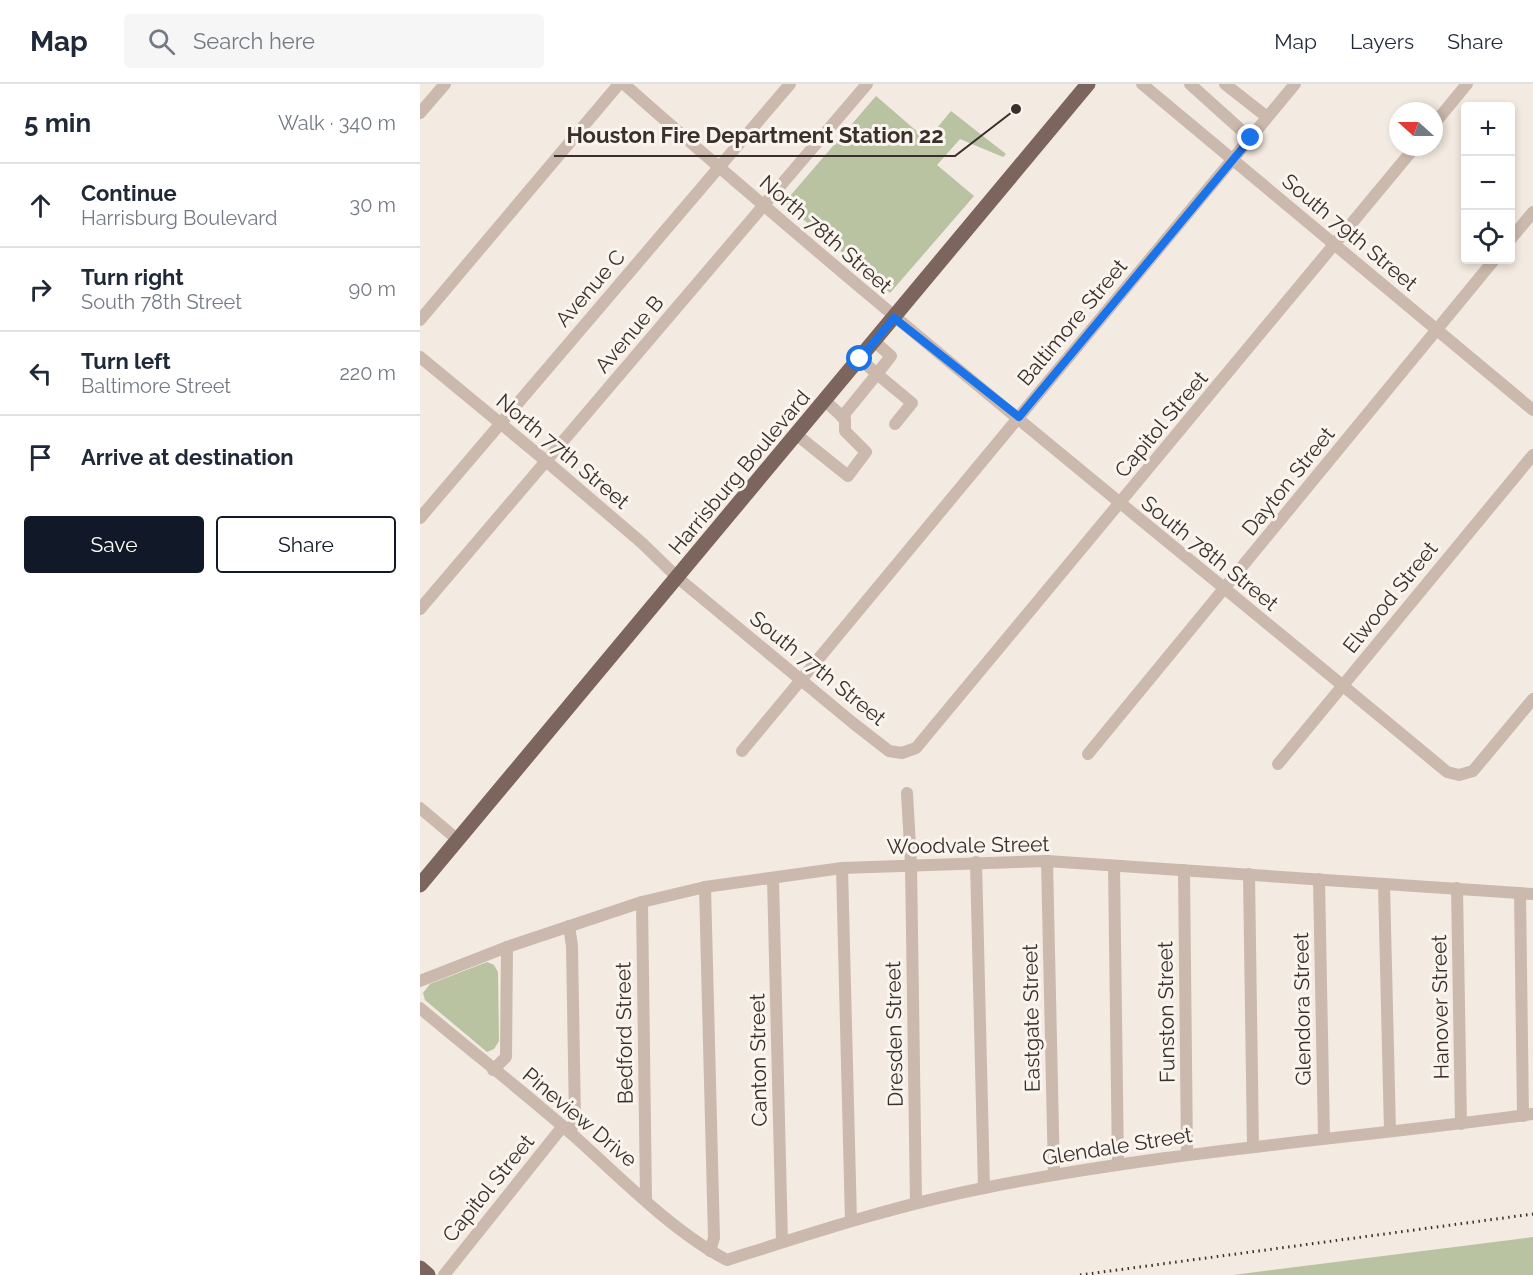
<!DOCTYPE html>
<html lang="en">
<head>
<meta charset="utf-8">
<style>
  body { margin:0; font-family:Raleway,sans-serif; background:#f6f6f7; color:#1f2937 }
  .controls { position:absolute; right:18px; top:18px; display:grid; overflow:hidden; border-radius:6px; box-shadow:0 3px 9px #0003 }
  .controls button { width:54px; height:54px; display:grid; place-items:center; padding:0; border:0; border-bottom:2px solid #e0e1e3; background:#fff; color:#1f2937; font:30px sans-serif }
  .compass { position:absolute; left:969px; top:18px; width:54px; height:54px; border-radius:50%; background:#fff; box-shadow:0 3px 9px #0003; rotate:291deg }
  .stop { position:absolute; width:18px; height:18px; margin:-14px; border:4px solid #1a73e8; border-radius:50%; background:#fff }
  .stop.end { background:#1a73e8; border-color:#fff; box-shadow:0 2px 6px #0008 }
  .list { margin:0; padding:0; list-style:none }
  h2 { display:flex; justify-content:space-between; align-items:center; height:78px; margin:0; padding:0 24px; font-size:26px }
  h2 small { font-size:20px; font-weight:400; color:#747a83 }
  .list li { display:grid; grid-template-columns:39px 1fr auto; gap:18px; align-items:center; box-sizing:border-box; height:84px; padding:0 24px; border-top:2px solid #e0e1e3 }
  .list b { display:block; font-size:22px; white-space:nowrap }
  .list p { margin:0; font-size:20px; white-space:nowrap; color:#747a83 }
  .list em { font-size:20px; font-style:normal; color:#747a83 }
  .actions { display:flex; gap:12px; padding:18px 24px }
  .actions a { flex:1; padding:14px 0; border:2px solid #111827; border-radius:6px; text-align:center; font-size:21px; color:#111827 }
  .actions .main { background:#111827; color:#fff }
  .icon { flex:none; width:33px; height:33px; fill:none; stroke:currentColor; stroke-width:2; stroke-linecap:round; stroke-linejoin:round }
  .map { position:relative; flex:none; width:1113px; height:1191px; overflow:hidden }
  header { display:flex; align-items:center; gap:36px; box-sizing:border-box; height:84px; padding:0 30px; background:#fff; border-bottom:2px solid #e0e1e3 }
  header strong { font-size:28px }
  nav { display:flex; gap:33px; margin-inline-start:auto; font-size:21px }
  .search { width:420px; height:54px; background:#f6f6f7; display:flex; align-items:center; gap:15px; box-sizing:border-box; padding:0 21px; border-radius:6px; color:#747a83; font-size:22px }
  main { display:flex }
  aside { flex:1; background:#fff }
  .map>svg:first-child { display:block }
  .green { fill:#b9c2a1 }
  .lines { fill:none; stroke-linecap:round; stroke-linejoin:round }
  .minor { stroke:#cbb9ad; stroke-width:12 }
  .major { stroke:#7b655d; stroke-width:15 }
  .rail { stroke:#3a2f2b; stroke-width:3; stroke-dasharray:1.5 4.5; stroke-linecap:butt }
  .route { stroke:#1a73e8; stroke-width:8 }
  .labels { text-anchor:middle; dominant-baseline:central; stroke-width:6; stroke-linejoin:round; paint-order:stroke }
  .street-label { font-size:21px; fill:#3a2f2b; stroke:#faf4ee }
  .leader { fill:none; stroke:#3a2f2b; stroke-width:2 }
  .callout-dot { fill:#3a2f2b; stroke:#faf4ee; stroke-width:2 }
  .callout-label { font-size:22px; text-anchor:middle; font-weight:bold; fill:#3a2f2b; stroke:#faf4ee; stroke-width:6; stroke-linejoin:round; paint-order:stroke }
</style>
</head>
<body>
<header>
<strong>Map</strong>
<div class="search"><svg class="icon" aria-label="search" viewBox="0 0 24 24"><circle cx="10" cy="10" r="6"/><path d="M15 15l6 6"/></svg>Search here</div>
<nav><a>Map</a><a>Layers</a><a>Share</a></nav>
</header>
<main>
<aside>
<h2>5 min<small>Walk · 340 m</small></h2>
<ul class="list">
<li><svg class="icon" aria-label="ahead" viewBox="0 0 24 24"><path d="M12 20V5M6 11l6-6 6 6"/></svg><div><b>Continue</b><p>Harrisburg Boulevard</p></div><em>30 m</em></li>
<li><svg class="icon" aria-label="right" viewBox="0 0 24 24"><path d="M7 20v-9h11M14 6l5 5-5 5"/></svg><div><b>Turn right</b><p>South 78th Street</p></div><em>90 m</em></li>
<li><svg class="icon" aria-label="left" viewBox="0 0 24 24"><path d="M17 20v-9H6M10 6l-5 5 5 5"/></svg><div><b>Turn left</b><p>Baltimore Street</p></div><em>220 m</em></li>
<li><svg class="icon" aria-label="arrive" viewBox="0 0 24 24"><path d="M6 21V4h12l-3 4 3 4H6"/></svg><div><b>Arrive at destination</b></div></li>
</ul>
<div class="actions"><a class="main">Save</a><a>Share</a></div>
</aside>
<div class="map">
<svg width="1113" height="1191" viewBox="0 0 1113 1191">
  <rect width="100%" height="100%" fill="#f3eae1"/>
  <!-- green -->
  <g class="green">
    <path d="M 456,12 L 507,56 L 531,27 L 586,70 L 583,73 L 540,55 L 517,81 L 554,112 L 470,209 L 364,119 Z"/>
    <path d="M 67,878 L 74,881 L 78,888 L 79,957 L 74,965 L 67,968 L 5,916 L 3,909 L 10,900 Z"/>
    <path d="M 1113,1153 L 1113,1191 L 813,1191 Z"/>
  </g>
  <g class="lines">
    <!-- minor -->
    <g class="minor">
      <path d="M 204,0 C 472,237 752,459 1027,688 L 1039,691 L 1053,687 L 1113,615"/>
      <path d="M 722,0 L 1113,326"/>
      <path d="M 770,0 L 830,54"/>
      <path d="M 805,0 L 847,33"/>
      <path d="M 0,29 L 25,0"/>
      <path d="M 1014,40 L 1047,0"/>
      <path d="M 1090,156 L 1113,128"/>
      <path d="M 0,236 L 199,0"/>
      <path d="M 455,258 L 471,272 L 457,290 L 492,319 L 475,340"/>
      <path d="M 0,273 L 126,377 L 222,459 L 258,494 L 433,639 L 469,667 L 482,669 L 496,664 L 995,63"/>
      <path d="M 422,333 L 457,290 L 440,275"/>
      <path d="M 377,351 L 428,392 L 446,368 L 425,347 L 425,335 L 405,317"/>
      <path d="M 0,434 L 370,0"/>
      <path d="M 0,525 L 447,0"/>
      <path d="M 322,667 L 875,0"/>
      <path d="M 668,670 L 1074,176"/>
      <path d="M 858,680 L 1113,371"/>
      <path d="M 487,709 L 491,780 L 496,1119"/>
      <path d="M 0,724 L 38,756"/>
      <path d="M 627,777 L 634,1091"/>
      <path d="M 556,778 L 564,1104"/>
      <path d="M 694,782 L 698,1081"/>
      <path d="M 422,784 L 431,1137"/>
      <path d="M 764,786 L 767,1070"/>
      <path d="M 829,790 L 833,1063"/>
      <path d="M 353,794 L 362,1158"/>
      <path d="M 899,795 L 904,1054"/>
      <path d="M 964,800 L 970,1047"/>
      <path d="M 285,803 L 294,1154 L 290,1167"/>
      <path d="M 1037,804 L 1041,1040"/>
      <path d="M 1100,809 L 1103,1032"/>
      <path d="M 222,818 L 226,1115"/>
      <path d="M 149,842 L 152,862 L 155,1036 L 150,1048"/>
      <path d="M 0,897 L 87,863 L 222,818 L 285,803 L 422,784 L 627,777 L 1113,810"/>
      <path d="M 0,924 C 51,967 104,1008 154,1052 C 200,1093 253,1148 307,1176 C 392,1149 477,1121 564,1104 C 746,1067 930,1055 1113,1030"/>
      <path d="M 73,986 L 86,973 L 87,863"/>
      <path d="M 24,1191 L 143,1042"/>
    </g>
    <!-- major -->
    <g class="major">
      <path d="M 0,801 L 668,0"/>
      <path d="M 0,1184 L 8,1191"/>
    </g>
    <!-- rail -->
    <path class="rail" d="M 660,1191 L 1113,1130"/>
  </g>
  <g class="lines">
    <!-- route -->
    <path class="route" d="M 440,275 L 474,234 L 599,333 L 831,54"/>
  </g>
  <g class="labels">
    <!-- street labels -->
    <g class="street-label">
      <text transform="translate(930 148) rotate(40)">South 79th Street</text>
      <text transform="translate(406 150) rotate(41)">North 78th Street</text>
      <text transform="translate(170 204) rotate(-49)">Avenue C</text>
      <text transform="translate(652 238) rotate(-50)">Baltimore Street</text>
      <text transform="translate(209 250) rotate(-50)">Avenue B</text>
      <text transform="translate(741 340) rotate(-50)">Capitol Street</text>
      <text transform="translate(143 367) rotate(40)">North 77th Street</text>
      <text transform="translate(319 388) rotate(-50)">Harrisburg Boulevard</text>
      <text transform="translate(868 397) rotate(-51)">Dayton Street</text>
      <text transform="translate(790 469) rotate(39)">South 78th Street</text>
      <text transform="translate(970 513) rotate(-51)">Elwood Street</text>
      <text transform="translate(398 584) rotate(39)">South 77th Street</text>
      <text transform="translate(548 761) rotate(-1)">Woodvale Street</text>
      <text transform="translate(1020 923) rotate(-91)">Hanover Street</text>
      <text transform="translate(882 925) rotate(-91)">Glendora Street</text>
      <text transform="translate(746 928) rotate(-91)">Funston Street</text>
      <text transform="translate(611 934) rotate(-91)">Eastgate Street</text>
      <text transform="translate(204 949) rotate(-91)">Bedford Street</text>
      <text transform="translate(474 950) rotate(-91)">Dresden Street</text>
      <text transform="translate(338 976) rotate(-91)">Canton Street</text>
      <text transform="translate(160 1033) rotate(40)">Pineview Drive</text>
      <text transform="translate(697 1062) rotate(-9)">Glendale Street</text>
      <text transform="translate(68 1104) rotate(-51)">Capitol Street</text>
    </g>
  </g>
  <!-- callouts -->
  <path class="leader" d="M596 25L535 72H134"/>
  <circle class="callout-dot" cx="596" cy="25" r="6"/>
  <g class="callout-label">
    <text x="335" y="59">Houston Fire Department Station 22</text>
  </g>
</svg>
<div class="controls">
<button>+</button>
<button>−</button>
<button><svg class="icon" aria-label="locate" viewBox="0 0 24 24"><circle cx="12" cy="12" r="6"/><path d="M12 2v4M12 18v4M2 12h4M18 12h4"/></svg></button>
</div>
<svg class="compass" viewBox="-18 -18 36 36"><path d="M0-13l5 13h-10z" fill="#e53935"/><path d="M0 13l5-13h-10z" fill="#747a83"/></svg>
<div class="stop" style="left:440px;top:275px"></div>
<div class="stop end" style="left:831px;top:54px"></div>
</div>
</main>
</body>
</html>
